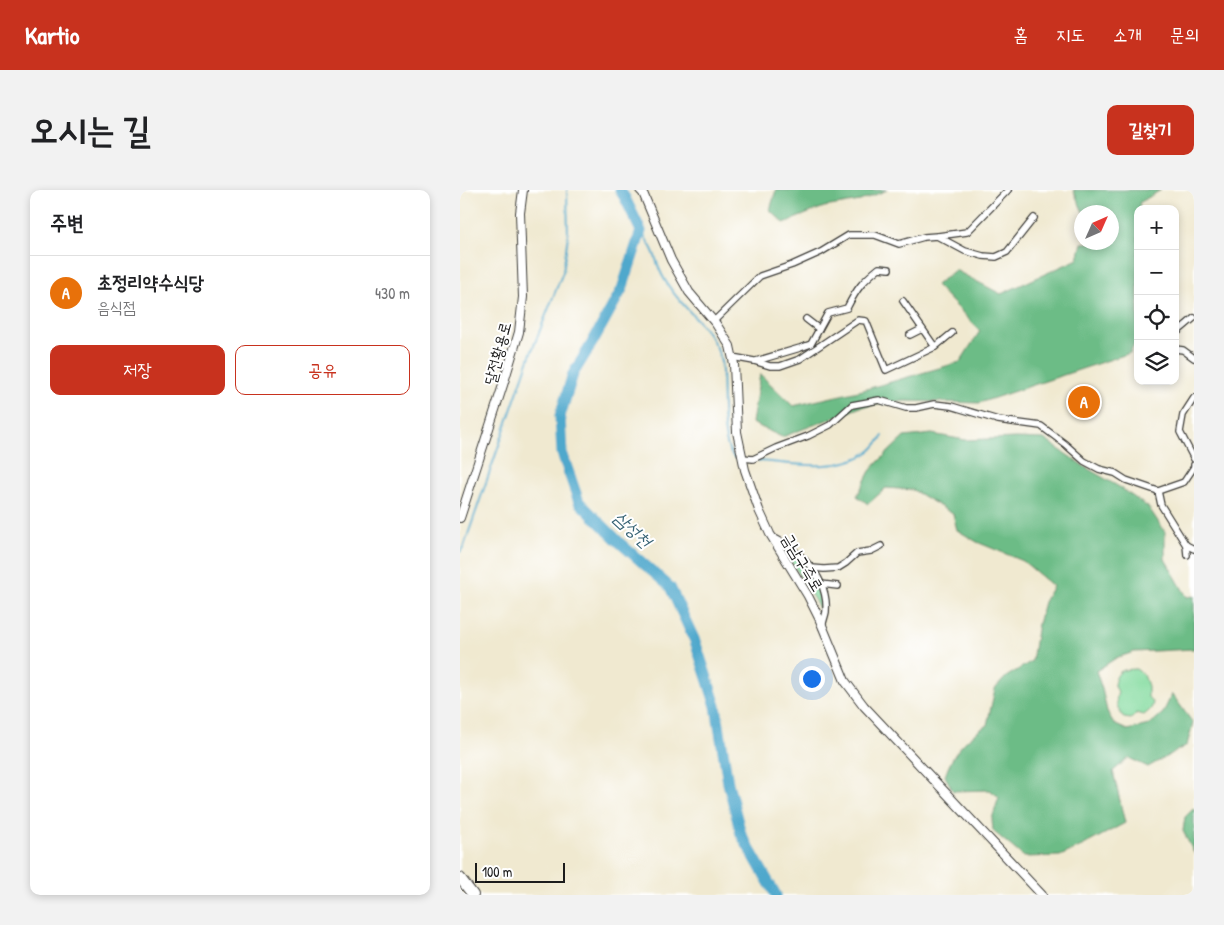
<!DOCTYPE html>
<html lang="ko">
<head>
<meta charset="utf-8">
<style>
  body { margin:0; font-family:"Patrick Hand","Poor Story",sans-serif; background:#f2f2f2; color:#202124 }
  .controls { position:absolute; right:15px; top:15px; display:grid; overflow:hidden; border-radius:10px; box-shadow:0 2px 8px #0003 }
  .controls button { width:45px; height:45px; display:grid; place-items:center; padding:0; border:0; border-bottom:1px solid #e0e0e0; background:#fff; color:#202124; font:25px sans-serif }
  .compass { position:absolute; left:614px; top:15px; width:45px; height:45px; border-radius:50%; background:#fff; box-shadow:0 2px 8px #0003; rotate:45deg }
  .scale { position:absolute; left:15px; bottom:12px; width:90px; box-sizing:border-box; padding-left:5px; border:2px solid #1c1c1c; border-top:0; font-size:14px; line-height:18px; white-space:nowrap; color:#1c1c1c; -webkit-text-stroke:4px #fff; paint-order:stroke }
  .you { position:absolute; left:351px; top:488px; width:18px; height:18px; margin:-12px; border:4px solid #fff; border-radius:50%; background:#1a73e8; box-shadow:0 0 0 8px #1a73e833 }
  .badge { display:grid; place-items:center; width:32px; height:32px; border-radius:50%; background:#c8321e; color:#fff; font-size:16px; font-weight:700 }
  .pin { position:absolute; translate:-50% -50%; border:2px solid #fff; box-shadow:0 1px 5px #0006 }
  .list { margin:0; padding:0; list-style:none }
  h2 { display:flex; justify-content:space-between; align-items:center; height:65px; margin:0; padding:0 20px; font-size:21px }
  h2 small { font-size:16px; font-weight:400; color:#757577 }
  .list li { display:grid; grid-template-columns:32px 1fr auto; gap:15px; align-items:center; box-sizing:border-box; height:75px; padding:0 20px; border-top:1px solid #e0e0e0 }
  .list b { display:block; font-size:19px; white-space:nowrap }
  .list p { margin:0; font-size:16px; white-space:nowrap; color:#757577 }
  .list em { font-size:16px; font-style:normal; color:#757577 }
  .actions { display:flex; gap:10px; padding:15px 20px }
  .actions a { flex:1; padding:11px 0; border:1px solid #c8321e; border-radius:10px; text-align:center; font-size:18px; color:#c8321e }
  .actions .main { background:#c8321e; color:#fff }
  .icon { flex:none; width:28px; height:28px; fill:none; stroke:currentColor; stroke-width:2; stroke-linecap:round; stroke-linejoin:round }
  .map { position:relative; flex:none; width:734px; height:705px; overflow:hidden; border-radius:10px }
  header { display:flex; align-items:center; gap:30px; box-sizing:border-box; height:70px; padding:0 25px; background:#c8321e; color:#fff }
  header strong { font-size:24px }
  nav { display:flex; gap:28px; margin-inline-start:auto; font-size:18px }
  .intro { display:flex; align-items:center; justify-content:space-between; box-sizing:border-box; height:120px; padding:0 30px }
  h1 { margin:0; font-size:35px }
  .button { padding:12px 22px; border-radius:10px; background:#c8321e; color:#fff; font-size:18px; font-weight:700 }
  main { display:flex; gap:30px; padding:0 30px }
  aside { flex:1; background:#fff; border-radius:10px; box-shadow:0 2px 8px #0003 }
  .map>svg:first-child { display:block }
  .green { fill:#85dca0; stroke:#507c5e }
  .forest { fill:#6cbc86; stroke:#446c51 }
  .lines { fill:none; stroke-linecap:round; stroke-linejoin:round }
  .stream { stroke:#4fa8cc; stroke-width:2 }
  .river { stroke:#4fa8cc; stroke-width:11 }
  .minor-casing { stroke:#3c3b37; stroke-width:8 }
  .secondary-casing { stroke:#3c3b37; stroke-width:10 }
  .trunk-casing { stroke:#3c3b37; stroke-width:12 }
  .minor { stroke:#fff; stroke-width:5.5 }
  .secondary { stroke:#fff; stroke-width:8 }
  .trunk { stroke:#fff; stroke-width:10 }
  .labels { text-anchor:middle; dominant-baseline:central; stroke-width:4; stroke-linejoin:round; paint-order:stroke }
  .street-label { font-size:16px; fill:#1c1c1c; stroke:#fff }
  .water-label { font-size:18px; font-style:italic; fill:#366274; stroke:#fff }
</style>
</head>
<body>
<header>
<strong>Kartio</strong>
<nav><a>홈</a><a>지도</a><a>소개</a><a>문의</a></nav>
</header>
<div class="intro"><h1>오시는 길</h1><a class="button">길찾기</a></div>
<main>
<aside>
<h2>주변<small></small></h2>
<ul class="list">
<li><span class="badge" style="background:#e8710a">A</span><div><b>초정리약수식당</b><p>음식점</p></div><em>430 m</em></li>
</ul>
<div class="actions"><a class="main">저장</a><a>공유</a></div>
</aside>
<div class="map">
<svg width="734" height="705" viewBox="0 0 734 705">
  <rect width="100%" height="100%" fill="#fff"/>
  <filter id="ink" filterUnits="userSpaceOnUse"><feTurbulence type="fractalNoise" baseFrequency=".02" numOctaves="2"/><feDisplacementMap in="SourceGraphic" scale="10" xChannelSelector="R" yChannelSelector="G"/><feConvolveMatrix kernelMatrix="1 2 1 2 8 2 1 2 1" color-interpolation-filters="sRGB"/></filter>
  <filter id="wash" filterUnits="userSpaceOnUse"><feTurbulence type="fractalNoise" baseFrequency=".0096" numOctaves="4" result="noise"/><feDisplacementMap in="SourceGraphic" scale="20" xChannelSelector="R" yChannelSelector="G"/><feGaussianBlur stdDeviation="1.12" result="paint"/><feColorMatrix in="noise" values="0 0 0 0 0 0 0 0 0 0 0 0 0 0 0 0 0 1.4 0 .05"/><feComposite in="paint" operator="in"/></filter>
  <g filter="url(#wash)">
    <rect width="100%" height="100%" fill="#f0e9d0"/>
    <!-- green -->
    <g class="green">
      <path d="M 323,358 C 337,368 352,377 357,394 C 360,403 360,413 361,421 Z"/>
      <path d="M 676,479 L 684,485 L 688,496 L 688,507 L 693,513 L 691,519 L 684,525 L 677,523 L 671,529 L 664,528 C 658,519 654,513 658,502 L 654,494 C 658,479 662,480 676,479 Z"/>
    </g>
    <!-- forest -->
    <g class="forest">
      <path d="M 316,0 L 427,0 L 400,11 L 364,17 L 324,33 L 310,20 Z"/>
      <path d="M 613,0 L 701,0 L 679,13 L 681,19 L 678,19 L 678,147 L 670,163 L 519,213 L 444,211 L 401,217 L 322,247 L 292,233 L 300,184 L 333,216 L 403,200 L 500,172 L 520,141 L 476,95 L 495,80 L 541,104 L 618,69 L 622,53 L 652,52 L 652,22 L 623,22 Z"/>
      <path d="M 472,244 L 505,250 L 556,248 L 584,249 L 625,277 L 661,298 L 689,318 L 705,342 L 705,369 L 727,407 L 734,406 L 734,459 L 674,462 L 656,468 L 636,481 L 642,499 L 647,521 L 654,534 L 667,540 L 689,535 L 703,523 L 712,504 L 733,533 L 727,555 L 688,577 L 669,568 L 653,581 L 665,633 L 622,656 L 600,666 L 564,667 L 533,641 L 532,629 L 539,607 L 530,600 L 493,601 L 485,586 C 494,560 505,550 527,535 L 535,499 L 546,487 L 572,471 L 578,434 L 584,412 L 593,396 L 563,371 L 517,352 L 497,340 L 493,324 L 453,300 L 426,298 L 408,314 L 397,306 L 410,281 L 419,271 L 444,247 Z"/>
      <path d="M 734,618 L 734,663 L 723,641 L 725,627 Z"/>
    </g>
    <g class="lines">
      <!-- stream -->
      <g class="stream">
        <path d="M 181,41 C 185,48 190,54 193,61 C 195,65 196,70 198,75 C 200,82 204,89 208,95 C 225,122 255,140 261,172 C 265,194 258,255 275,268"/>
        <path d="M 299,271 C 335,274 379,283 410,261 C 415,257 419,251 423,246"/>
        <path d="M 0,362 L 4,356 L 71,163 L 103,82 L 108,45 L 107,0"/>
      </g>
      <!-- river -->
      <path class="river" d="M 160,0 L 165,8 L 181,41 L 162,99 L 132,153 L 113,184 L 100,226 L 102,263 L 119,312 L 159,352 L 210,397 L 235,451 L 256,516 L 268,593 L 281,644 L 316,705"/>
    </g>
  </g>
  <g filter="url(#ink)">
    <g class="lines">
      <defs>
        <g id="minor">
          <path d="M 478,46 L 507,42 L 548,0"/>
          <path d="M 443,111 L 475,157"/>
          <path d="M 346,129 L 359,139"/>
          <path d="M 254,131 L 300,86 L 332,75 L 361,62 L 389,45 L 415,45 L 439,54 L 464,47 L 477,46 L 505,61 L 523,66 L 536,67 L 547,62 L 574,28"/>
          <path d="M 715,144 L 734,128"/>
          <path d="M 450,145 L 462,139"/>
          <path d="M 715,159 L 723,160 L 734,168"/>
          <path d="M 272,167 L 294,171 L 310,176 L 320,176 L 340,169 L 398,130 L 406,131 L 426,180 L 475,157 L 492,143"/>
          <path d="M 296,171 L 340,158 L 351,154 L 368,123 L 387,118 C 397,98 403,91 419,78 L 429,79"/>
          <path d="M 734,208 L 723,225 L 720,242 L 734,269"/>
          <path d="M 283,268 L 293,269 L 316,258 L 348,246 L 370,235 L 392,215 L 419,210 L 446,218 L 456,218 L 474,214 L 491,216 L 538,230 L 581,236 L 605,254 L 624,271 L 639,279 L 655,283 L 666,290 L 698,301 L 701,315 L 726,355"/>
          <path d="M 698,301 L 724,292 L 734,277 L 734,275"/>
          <path d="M 311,346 C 340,360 369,388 366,422 C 365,427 363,432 362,437"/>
          <path d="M 727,365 L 726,355 L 734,359"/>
          <path d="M 352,378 L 364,379 L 378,378 L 386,373 L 397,363 L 411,361 L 421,356"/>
          <path d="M 361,394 L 378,396"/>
        </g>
        <g id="secondary">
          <path d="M 180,0 L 183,3 L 211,70 L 229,102 L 256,134 L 270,156 L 274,174 L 277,242 L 285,280 L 299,320 L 310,344 L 348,406 L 359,428 L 385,491 L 404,516 L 582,705"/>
          <path d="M 0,328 L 44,192 L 59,142 L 63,107 L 60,23 L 63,0"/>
        </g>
        <path id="trunk" d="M 0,688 L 13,705"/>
      </defs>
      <!-- minor casing -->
      <use href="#minor" class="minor-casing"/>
      <!-- secondary casing -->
      <use href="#secondary" class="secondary-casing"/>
      <!-- trunk casing -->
      <use href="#trunk" class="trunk-casing"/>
      <!-- minor -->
      <use href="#minor" class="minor"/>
      <!-- secondary -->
      <use href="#secondary" class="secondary"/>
      <!-- trunk -->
      <use href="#trunk" class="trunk"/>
    </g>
  </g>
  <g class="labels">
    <!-- street labels -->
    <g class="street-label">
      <text transform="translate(37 163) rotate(-75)">달전황용로</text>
      <text transform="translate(343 372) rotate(59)">금남구즉로</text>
    </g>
    <!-- water labels -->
    <g class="water-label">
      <text transform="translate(173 339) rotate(43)">삼성천</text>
    </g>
  </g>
</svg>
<div class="controls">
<button>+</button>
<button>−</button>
<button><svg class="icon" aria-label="locate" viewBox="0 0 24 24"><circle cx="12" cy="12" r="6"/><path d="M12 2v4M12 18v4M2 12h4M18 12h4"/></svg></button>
<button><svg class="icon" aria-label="layers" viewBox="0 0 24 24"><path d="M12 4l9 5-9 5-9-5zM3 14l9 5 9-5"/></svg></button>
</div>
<svg class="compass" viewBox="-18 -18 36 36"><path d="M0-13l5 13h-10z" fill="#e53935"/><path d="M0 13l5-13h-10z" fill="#757577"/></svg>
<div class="scale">100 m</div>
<div class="you"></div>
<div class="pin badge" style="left:624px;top:212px;background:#e8710a">A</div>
</div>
</main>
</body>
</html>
